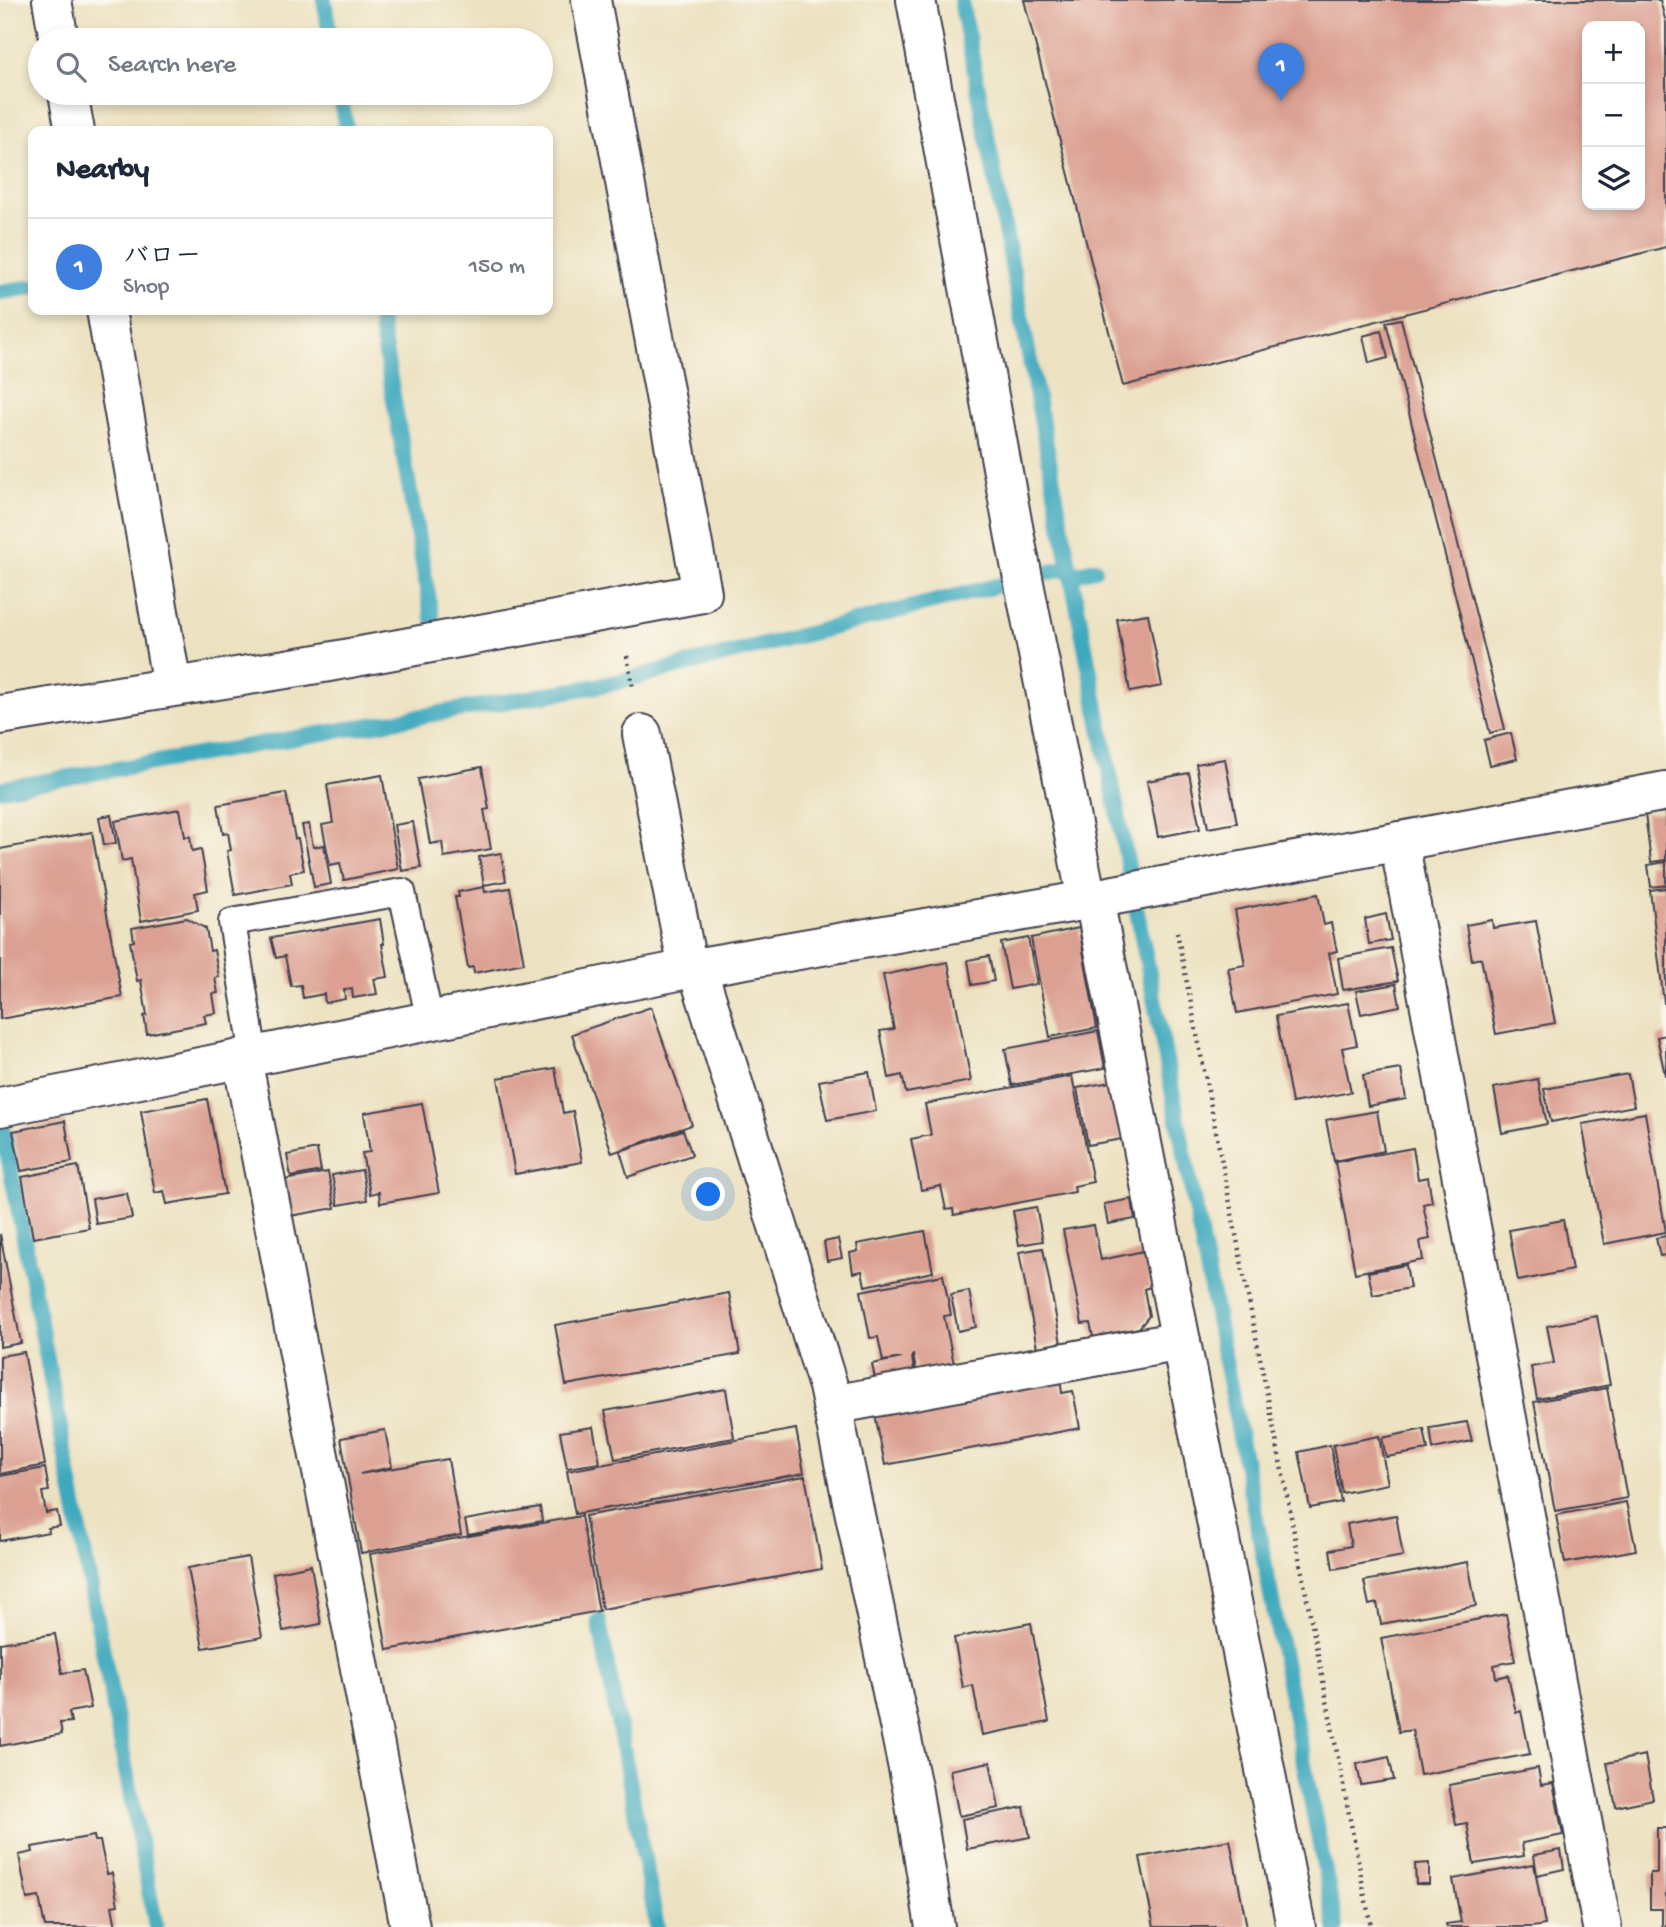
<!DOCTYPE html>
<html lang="en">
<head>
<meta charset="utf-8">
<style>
  body { margin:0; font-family:"Gochi Hand","Klee One",sans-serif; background:#f6f6f7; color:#1f2937 }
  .controls { position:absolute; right:21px; top:21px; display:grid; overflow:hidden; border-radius:14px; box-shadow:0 4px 10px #0003 }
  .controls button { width:63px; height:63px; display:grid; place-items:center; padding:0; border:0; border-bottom:2px solid #e0e1e3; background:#fff; color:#1f2937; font:35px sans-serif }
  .you { position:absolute; left:709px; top:1195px; width:24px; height:24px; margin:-18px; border:5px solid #fff; border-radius:50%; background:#1a73e8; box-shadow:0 0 0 10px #1a73e833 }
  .badge { display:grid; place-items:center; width:46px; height:46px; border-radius:50%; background:#ea580c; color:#fff; font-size:23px; font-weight:700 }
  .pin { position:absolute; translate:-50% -58px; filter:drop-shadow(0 2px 4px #0008) }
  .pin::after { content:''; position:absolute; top:37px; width:24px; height:21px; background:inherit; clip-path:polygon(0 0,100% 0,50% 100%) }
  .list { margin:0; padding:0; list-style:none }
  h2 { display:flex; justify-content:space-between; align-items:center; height:91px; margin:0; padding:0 28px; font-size:30px }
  h2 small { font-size:23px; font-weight:400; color:#747a83 }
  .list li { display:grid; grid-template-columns:46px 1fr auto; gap:21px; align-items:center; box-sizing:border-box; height:98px; padding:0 28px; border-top:2px solid #e0e1e3 }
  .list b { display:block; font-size:26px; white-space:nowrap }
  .list p { margin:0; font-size:23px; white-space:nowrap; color:#747a83 }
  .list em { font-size:23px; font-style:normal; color:#747a83 }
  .icon { flex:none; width:38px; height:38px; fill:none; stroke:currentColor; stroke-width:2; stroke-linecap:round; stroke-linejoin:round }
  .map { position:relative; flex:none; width:1666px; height:1927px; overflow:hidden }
  .search { position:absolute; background:#fff; box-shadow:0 4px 10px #0003; left:28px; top:28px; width:525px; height:77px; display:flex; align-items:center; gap:18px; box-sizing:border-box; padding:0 24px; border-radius:38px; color:#747a83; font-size:26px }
  .panel { position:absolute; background:#fff; box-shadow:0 4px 10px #0003; left:28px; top:126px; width:525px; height:189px; border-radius:14px }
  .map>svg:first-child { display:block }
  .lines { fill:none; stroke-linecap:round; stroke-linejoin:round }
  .stream { stroke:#3ea9bd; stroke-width:16 }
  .building { fill:#dba092; fill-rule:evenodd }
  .service-casing { stroke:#403f4f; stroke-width:30 }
  .minor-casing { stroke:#403f4f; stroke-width:42 }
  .path { stroke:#403f4f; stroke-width:4.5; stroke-dasharray:2 5; stroke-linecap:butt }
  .service { stroke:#fff; stroke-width:26 }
  .minor { stroke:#fff; stroke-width:38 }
</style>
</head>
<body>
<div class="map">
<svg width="1666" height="1927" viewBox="0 0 1666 1927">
  <rect width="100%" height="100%" fill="#fbf7ec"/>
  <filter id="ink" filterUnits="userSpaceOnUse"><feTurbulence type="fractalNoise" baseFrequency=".0143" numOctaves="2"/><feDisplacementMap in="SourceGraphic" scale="14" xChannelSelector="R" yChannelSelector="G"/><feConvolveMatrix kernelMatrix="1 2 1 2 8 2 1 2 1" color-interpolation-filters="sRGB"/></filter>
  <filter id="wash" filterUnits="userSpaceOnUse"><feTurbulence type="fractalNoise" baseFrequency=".00686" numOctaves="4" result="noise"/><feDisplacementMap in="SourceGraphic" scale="28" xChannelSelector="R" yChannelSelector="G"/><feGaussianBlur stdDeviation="1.57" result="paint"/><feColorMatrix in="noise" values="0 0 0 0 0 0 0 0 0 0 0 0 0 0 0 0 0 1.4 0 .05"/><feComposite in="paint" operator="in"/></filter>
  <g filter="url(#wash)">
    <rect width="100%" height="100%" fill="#ece1c0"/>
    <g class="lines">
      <!-- stream -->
      <g class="stream">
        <path d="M 324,0 L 331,40"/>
        <path d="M 961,0 L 1071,575 L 1336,1927"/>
        <path d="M 340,93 L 347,131"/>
        <path d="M 0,292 L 33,287"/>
        <path d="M 378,310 L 432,617"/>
        <path d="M 1071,575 L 1095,569"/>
        <path d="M 0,789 L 614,683 L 1070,567"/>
        <path d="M 0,1114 L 156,1927"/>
        <path d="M 599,1621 L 657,1927"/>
      </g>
    </g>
    <g id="blocks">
      <!-- building -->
      <g class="building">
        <path d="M 1024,0 L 1660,0 L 1666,23 L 1666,247 L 1123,386 ZM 1587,26 L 1640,26 L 1640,205 L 1587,205 Z"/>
        <path d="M 1401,319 L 1505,729 L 1490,733 L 1386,322 Z"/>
        <path d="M 1381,331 L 1388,358 L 1369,363 L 1363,336 Z"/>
        <path d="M 1148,614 L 1162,686 L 1130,692 L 1117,619 Z"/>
        <path d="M 1511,733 L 1517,759 L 1490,765 L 1484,740 Z"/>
        <path d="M 1225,759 L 1237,823 L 1208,828 L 1196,764 Z"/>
        <path d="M 482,767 L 489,809 L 484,810 L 491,849 L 444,857 L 442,842 L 430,844 L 418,779 Z"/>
        <path d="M 1189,773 L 1200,829 L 1158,837 L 1147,781 Z"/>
        <path d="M 382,775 L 398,869 L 344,880 L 340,863 L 330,865 L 322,825 L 333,823 L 327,785 Z"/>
        <path d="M 286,793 L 295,839 L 298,839 L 304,870 L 290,873 L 292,884 L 235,895 L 227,851 L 231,850 L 228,833 L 223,834 L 218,805 Z"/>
        <path d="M 180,809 L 185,837 L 190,836 L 192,851 L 201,849 L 208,890 L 195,893 L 198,910 L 141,921 L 131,859 L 122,861 L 115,821 Z"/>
        <path d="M 1666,812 L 1666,860 L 1651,862 L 1645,814 Z"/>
        <path d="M 111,815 L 116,843 L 104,845 L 99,817 Z"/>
        <path d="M 413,822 L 421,868 L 402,871 L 394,825 Z"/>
        <path d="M 309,824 L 313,847 L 324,845 L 331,884 L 314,887 L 302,825 Z"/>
        <path d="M 92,832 L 122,997 L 0,1019 L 0,849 Z"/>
        <path d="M 501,853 L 506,881 L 484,885 L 479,857 Z"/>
        <path d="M 1666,862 L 1666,885 L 1651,887 L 1648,865 Z"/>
        <path d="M 484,887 L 485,892 L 510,888 L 524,963 L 474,973 L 473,967 L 468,968 L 455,897 L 459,897 L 458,892 Z"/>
        <path d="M 1666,888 L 1666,1003 L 1664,1003 L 1650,890 Z"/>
        <path d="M 1318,894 L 1324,925 L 1331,923 L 1337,951 L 1329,953 L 1337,994 L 1237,1013 L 1228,968 L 1245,965 L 1235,910 Z"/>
        <path d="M 1386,914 L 1391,940 L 1369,944 L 1365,919 Z"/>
        <path d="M 187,918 L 206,929 L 210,951 L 214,950 L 219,977 L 215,978 L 218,993 L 213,994 L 216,1013 L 204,1015 L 206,1023 L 147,1034 L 144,1016 L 147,1015 L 141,980 L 137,981 L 130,942 L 134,941 L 132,928 Z"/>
        <path d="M 380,919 L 384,944 L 382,944 L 388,977 L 374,979 L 377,994 L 353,998 L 352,989 L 344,990 L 345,999 L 325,1003 L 324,994 L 303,998 L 301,985 L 291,986 L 285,956 L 276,958 L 271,938 Z"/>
        <path d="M 1492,920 L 1493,928 L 1536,921 L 1555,1023 L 1496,1034 L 1481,958 L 1472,960 L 1466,925 Z"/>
        <path d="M 1079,928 L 1097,1028 L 1050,1037 L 1031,938 Z"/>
        <path d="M 1028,938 L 1037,984 L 1010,989 L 1001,943 Z"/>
        <path d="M 1391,948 L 1398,981 L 1343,990 L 1338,958 Z"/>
        <path d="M 989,956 L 994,981 L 972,985 L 968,960 Z"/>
        <path d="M 948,962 L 971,1081 L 906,1093 L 902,1075 L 889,1078 L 880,1031 L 894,1029 L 883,975 Z"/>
        <path d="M 1396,984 L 1400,1006 L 1361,1014 L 1356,991 Z"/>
        <path d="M 1348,1003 L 1357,1045 L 1342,1048 L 1351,1092 L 1292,1103 L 1276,1016 Z"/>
        <path d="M 651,1007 L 692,1125 L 612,1153 L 572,1034 Z"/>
        <path d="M 1098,1031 L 1105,1068 L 1012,1085 L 1005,1049 Z"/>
        <path d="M 1666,1035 L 1666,1075 L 1665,1075 L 1657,1037 Z"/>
        <path d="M 555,1068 L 563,1113 L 573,1111 L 582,1162 L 515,1174 L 498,1078 Z"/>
        <path d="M 1401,1069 L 1406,1099 L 1368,1106 L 1363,1075 Z"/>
        <path d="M 869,1072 L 876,1111 L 827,1120 L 819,1081 Z"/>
        <path d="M 1628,1074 L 1634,1106 L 1551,1122 L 1544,1089 Z"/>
        <path d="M 1072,1076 L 1093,1182 L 1074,1186 L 1075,1192 L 954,1215 L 953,1209 L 946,1210 L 941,1186 L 921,1190 L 911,1139 L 931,1135 L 925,1104 Z"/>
        <path d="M 1538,1079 L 1547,1124 L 1502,1133 L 1494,1088 Z"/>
        <path d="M 1111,1082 L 1122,1139 L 1088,1145 L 1077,1088 Z"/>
        <path d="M 207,1099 L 225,1194 L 167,1204 L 164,1191 L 155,1193 L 141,1111 Z"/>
        <path d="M 422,1103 L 439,1193 L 380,1203 L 379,1192 L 370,1194 L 362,1153 L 370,1152 L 364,1113 Z"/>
        <path d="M 1377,1111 L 1384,1151 L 1334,1161 L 1326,1120 Z"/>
        <path d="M 1645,1113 L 1666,1232 L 1604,1244 L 1582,1124 Z"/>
        <path d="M 65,1121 L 72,1162 L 21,1171 L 13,1131 Z"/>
        <path d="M 683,1130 L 692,1155 L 628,1177 L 620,1151 Z"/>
        <path d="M 1413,1148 L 1418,1179 L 1428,1177 L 1432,1202 L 1423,1204 L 1430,1239 L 1420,1241 L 1423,1260 L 1355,1273 L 1335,1162 Z"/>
        <path d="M 317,1149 L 321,1171 L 291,1177 L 287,1155 Z"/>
        <path d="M 78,1166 L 89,1228 L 33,1238 L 22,1177 Z"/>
        <path d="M 362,1170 L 367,1200 L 338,1205 L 332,1175 Z"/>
        <path d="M 328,1172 L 335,1208 L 290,1216 L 284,1180 Z"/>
        <path d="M 127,1193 L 132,1218 L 96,1224 L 92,1199 Z"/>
        <path d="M 1132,1199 L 1135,1219 L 1108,1224 L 1104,1204 Z"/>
        <path d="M 1036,1207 L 1043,1241 L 1019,1245 L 1013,1211 Z"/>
        <path d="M 1563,1220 L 1572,1270 L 1518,1281 L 1509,1230 Z"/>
        <path d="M 1094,1225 L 1101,1260 L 1144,1251 L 1150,1287 L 1144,1289 L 1149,1316 L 1139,1328 L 1093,1337 L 1090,1323 L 1082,1324 L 1063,1230 Z"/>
        <path d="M 925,1231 L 933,1272 L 865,1286 L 862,1271 L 853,1273 L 850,1253 L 858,1251 L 857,1244 Z"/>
        <path d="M 0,1234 L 21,1343 L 0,1347 Z"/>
        <path d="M 1666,1236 L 1666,1255 L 1660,1256 L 1656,1238 Z"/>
        <path d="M 838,1239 L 842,1258 L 827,1261 L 824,1242 Z"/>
        <path d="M 1043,1248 L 1061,1343 L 1037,1348 L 1019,1252 Z"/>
        <path d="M 1406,1265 L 1410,1288 L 1373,1295 L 1368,1272 Z"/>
        <path d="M 943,1275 L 951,1315 L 944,1316 L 954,1364 L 916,1371 L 913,1355 L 912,1356 L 914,1372 L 875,1379 L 872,1364 L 902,1358 L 883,1361 L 878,1337 L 870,1338 L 861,1291 Z"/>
        <path d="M 969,1291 L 976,1327 L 958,1331 L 951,1295 Z"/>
        <path d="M 729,1293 L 740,1354 L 566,1385 L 555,1325 Z"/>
        <path d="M 1597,1316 L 1610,1385 L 1537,1399 L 1531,1367 L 1554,1363 L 1547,1326 Z"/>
        <path d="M 24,1352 L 45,1465 L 0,1474 L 0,1356 Z"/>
        <path d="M 1060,1379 L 1062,1393 L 1073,1391 L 1080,1428 L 885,1465 L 875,1415 Z"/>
        <path d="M 1607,1388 L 1627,1498 L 1555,1511 L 1534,1402 Z"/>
        <path d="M 726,1389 L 734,1438 L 615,1459 L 605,1411 Z"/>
        <path d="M 1467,1422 L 1472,1441 L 1433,1449 L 1430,1428 Z"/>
        <path d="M 593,1427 L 600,1463 L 567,1468 L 560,1432 Z"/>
        <path d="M 796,1429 L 804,1473 L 575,1514 L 567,1471 Z"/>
        <path d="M 1424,1429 L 1428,1450 L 1386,1457 L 1382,1438 Z"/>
        <path d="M 385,1430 L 392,1467 L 360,1474 L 448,1459 L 461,1535 L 361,1553 L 341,1438 Z"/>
        <path d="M 1379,1436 L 1388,1484 L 1342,1493 L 1333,1445 Z"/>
        <path d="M 1330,1445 L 1341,1502 L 1310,1508 L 1299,1452 Z"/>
        <path d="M 45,1468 L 49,1491 L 42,1492 L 46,1513 L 57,1511 L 60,1526 L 48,1528 L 49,1532 L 0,1541 L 0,1476 Z"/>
        <path d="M 805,1476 L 822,1569 L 602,1609 L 585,1516 Z"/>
        <path d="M 1626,1502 L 1636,1550 L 1565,1563 L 1556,1515 Z"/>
        <path d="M 540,1507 L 542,1521 L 468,1535 L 465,1520 Z"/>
        <path d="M 1396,1515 L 1403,1556 L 1333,1569 L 1330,1550 L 1351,1546 L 1347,1524 Z"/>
        <path d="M 581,1516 L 599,1611 L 387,1650 L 370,1554 Z"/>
        <path d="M 248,1557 L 262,1637 L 203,1648 L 188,1568 Z"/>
        <path d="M 1468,1562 L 1476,1606 L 1381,1624 L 1377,1603 L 1369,1605 L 1364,1581 Z"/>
        <path d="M 311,1565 L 321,1624 L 283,1631 L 273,1573 Z"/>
        <path d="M 1506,1614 L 1515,1661 L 1494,1665 L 1496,1678 L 1508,1675 L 1516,1713 L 1521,1711 L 1530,1754 L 1420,1775 L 1412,1730 L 1399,1732 L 1381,1638 Z"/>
        <path d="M 1031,1623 L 1049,1722 L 982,1735 L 973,1685 L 963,1688 L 954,1638 Z"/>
        <path d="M 55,1634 L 62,1673 L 83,1670 L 91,1708 L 69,1712 L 71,1722 L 60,1723 L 62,1734 L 0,1746 L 0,1643 Z"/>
        <path d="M 1645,1755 L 1653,1799 L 1616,1807 L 1607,1763 Z"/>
        <path d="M 1389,1757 L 1394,1780 L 1361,1785 L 1357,1764 Z"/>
        <path d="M 990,1762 L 999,1808 L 959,1816 L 950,1770 Z"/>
        <path d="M 1538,1768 L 1541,1785 L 1553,1783 L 1563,1835 L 1522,1843 L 1524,1856 L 1474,1864 L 1467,1823 L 1456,1825 L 1449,1785 Z"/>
        <path d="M 1024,1807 L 1030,1837 L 967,1849 L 962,1819 Z"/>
        <path d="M 1657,1828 L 1666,1828 L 1666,1927 L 1662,1927 L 1662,1909 L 1650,1909 L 1650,1873 L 1657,1873 Z"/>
        <path d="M 94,1836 L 95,1841 L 100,1841 L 107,1874 L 112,1873 L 118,1905 L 112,1906 L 116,1927 L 45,1927 L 39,1897 L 27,1899 L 19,1855 L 33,1852 L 32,1847 Z"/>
        <path d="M 1230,1840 L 1247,1927 L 1154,1927 L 1140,1857 Z"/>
        <path d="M 1561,1850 L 1564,1869 L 1537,1875 L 1534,1855 Z"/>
        <path d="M 1429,1863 L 1429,1884 L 1416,1884 L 1415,1864 Z"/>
        <path d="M 1534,1864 L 1545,1925 L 1532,1927 L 1447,1927 L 1446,1924 L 1461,1922 L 1453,1879 Z"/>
      </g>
    </g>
  </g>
  <g filter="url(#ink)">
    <use href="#blocks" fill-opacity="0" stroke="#403f4f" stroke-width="2"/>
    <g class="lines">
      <defs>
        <path id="service" d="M 254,1056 L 232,922 L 402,892 L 430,1021"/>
        <g id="minor">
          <path d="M 52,0 L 59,40"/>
          <path d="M 916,0 L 1017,548 L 1087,900"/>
          <path d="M 68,93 L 75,131"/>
          <path d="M 106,310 L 172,686"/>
          <path d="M 0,715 L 323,663 L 702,593 L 591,0"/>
          <path d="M 642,734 L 688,969"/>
          <path d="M 1399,841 L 1602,1927"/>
          <path d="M 1094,899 L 1296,1927"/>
          <path d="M 697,968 L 828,1386 L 913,1792 L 935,1927"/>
          <path d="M 242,1058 L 410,1927"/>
          <path d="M 0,1107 L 688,969 L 1099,898 L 1666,791"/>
          <path d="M 832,1405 L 1181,1341"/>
        </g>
      </defs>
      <!-- service casing -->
      <use href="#service" class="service-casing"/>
      <!-- minor casing -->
      <use href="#minor" class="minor-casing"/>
      <!-- path -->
      <g class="path">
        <path d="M 627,656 L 633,689"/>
        <path d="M 1177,932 L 1371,1927"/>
      </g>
      <!-- service -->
      <use href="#service" class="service"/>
      <!-- minor -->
      <use href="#minor" class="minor"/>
    </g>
  </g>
</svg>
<div class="controls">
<button>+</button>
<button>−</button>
<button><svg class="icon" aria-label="layers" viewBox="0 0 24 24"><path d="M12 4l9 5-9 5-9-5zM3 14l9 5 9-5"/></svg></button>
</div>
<div class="you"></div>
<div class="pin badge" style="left:1281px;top:101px;background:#3f7fe0">1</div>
<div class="search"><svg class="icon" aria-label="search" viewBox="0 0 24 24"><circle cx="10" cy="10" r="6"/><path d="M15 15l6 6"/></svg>Search here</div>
<section class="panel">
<h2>Nearby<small></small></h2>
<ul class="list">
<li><span class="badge" style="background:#3f7fe0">1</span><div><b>バロー</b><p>Shop</p></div><em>150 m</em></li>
</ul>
</section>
</div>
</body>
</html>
